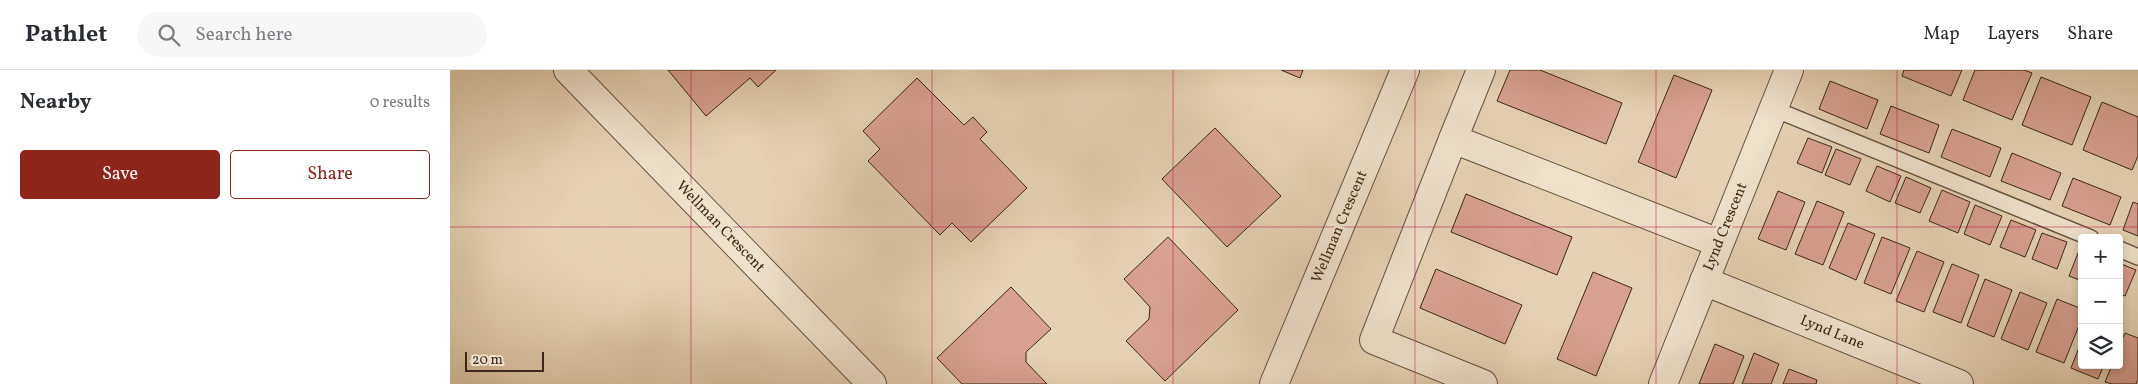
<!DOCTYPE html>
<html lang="en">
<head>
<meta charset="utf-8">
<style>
  body { margin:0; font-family:Vollkorn,serif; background:#f7f7f7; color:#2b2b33 }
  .controls { position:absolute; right:15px; bottom:15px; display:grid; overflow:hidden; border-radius:5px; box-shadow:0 2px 8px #0003 }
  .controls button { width:45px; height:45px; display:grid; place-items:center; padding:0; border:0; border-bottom:1px solid #e1e1e2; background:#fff; color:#2b2b33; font:25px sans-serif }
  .scale { position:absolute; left:15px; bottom:12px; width:79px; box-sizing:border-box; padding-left:5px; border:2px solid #3a2918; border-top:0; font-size:14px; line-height:18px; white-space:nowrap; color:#3a2918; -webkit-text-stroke:4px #eee2cd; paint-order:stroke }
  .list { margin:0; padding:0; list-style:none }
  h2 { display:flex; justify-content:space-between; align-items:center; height:65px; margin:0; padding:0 20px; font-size:21px }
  h2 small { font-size:16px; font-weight:400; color:#7c7c81 }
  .actions { display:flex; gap:10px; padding:15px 20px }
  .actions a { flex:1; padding:11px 0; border:1px solid #8f2418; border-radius:5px; text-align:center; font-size:18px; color:#8f2418 }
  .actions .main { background:#8f2418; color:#fff }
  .icon { flex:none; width:28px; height:28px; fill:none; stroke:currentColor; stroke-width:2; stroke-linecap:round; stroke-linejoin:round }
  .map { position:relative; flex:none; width:1688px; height:314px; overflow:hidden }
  header { display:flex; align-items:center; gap:30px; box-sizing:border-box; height:70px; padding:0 25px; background:#fff; border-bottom:1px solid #e1e1e2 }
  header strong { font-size:24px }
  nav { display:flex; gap:28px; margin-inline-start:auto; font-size:18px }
  .search { width:350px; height:45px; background:#f7f7f7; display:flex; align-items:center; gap:12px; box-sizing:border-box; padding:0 18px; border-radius:28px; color:#7c7c81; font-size:19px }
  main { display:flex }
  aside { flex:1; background:#fff }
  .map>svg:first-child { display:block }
  .building { fill:#d8a08f; stroke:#3a2918 }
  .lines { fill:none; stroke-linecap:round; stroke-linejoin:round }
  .lane-casing { stroke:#65533e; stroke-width:18 }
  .street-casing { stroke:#65533e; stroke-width:30 }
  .lane { stroke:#eee2cd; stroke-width:15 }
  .street { stroke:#eee2cd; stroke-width:28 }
  .grid { fill:none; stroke:#c2185b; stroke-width:1; stroke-opacity:0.55 }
  .labels { text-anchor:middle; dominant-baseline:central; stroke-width:5; stroke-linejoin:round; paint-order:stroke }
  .street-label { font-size:15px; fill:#3a2918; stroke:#eee2cd }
</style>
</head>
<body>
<header>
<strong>Pathlet</strong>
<div class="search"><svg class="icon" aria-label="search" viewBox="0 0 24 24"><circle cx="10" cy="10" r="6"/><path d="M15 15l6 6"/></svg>Search here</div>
<nav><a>Map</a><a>Layers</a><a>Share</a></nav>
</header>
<main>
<aside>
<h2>Nearby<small>0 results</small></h2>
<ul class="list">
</ul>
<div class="actions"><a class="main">Save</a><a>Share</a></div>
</aside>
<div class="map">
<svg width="1688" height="314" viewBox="0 0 1688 314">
  <rect width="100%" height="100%" fill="#e5d2b2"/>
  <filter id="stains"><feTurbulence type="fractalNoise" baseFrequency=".004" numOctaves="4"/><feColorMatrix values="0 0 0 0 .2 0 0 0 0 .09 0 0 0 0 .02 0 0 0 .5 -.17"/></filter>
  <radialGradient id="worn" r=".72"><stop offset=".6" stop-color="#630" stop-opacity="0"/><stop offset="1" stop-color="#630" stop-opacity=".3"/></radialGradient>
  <!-- building -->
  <g class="building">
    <path d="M 218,0 L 326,0 L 308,17 L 300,8 L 256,46 Z"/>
    <path d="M 831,0 L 853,0 L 850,8 Z"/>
    <path d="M 1060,0 L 1090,0 L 1172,33 L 1156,74 L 1047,31 Z"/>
    <path d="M 1454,0 L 1512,0 L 1501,26 L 1452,6 Z"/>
    <path d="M 1525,0 L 1574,0 L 1582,3 L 1562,50 L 1513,30 Z"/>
    <path d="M 1224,5 L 1262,20 L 1226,108 L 1188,92 Z"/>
    <path d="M 1591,7 L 1641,27 L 1622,75 L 1572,55 Z"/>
    <path d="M 467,8 L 514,55 L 523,47 L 537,62 L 530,69 L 577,118 L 521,172 L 502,153 L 490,165 L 418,91 L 430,79 L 413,61 Z"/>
    <path d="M 1380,11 L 1428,30 L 1417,59 L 1369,39 Z"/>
    <path d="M 1652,32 L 1688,47 L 1688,86 L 1682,100 L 1633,80 Z"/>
    <path d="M 1441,36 L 1489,55 L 1479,83 L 1430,64 Z"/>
    <path d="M 765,58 L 831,126 L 777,177 L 712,109 Z"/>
    <path d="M 1502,59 L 1551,78 L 1540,107 L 1491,87 Z"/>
    <path d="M 1358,68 L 1382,77 L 1372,103 L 1347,93 Z"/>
    <path d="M 1386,79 L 1411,89 L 1400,115 L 1375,105 Z"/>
    <path d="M 1562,83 L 1611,103 L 1600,130 L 1551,111 Z"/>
    <path d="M 1427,96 L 1451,106 L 1440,132 L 1416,121 Z"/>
    <path d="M 1456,107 L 1481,118 L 1470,143 L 1445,133 Z"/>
    <path d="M 1623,108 L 1671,127 L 1660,155 L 1612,136 Z"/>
    <path d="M 1492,120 L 1520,132 L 1508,163 L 1479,151 Z"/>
    <path d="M 1328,121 L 1355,132 L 1336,180 L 1308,169 Z"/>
    <path d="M 1016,124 L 1122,167 L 1107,205 L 1001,162 Z"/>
    <path d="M 1367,131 L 1394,142 L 1373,195 L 1345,184 Z"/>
    <path d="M 1683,132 L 1688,134 L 1688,166 L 1673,160 Z"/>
    <path d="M 1525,135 L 1552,146 L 1540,175 L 1514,164 Z"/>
    <path d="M 1561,150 L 1586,160 L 1575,187 L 1550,177 Z"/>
    <path d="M 1398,153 L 1425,164 L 1406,210 L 1379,198 Z"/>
    <path d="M 1592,163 L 1617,172 L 1607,199 L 1582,189 Z"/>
    <path d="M 718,167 L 788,240 L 715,311 L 676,271 L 699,249 L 700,237 L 674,209 Z"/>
    <path d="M 1432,167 L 1460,178 L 1441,224 L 1414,213 Z"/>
    <path d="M 1630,178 L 1632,179 L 1632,211 L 1619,206 Z"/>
    <path d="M 1467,181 L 1494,192 L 1474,242 L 1446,231 Z"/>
    <path d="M 1669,193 L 1686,200 L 1675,226 L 1669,224 Z"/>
    <path d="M 1502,194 L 1529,205 L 1511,253 L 1483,242 Z"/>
    <path d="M 986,199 L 1072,235 L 1055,274 L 970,238 Z"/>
    <path d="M 1143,202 L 1182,218 L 1146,306 L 1107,289 Z"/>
    <path d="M 1535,209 L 1562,220 L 1544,267 L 1517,256 Z"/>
    <path d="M 561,217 L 601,259 L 576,282 L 576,292 L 597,314 L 512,314 L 487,288 Z"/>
    <path d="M 1570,222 L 1597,233 L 1578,280 L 1551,269 Z"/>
    <path d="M 1607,229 L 1632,239 L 1632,248 L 1614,293 L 1586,282 Z"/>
    <path d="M 1675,263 L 1688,268 L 1688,310 L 1686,314 L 1662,314 L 1655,312 L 1662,295 L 1669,295 L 1669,276 Z"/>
    <path d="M 1632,270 L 1632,295 L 1654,295 L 1648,309 L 1621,298 Z"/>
    <path d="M 1265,274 L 1294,286 L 1283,314 L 1249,314 Z"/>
    <path d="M 1304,283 L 1329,294 L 1321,314 L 1292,314 Z"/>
    <path d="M 1339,299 L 1367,310 L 1366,314 L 1333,314 Z"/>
  </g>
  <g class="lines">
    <defs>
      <g id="lane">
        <path d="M 1324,39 L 1641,168"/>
        <path d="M 1669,179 L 1688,187"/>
      </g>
      <g id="street">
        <path d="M 118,0 L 422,314"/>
        <path d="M 1031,0 L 1003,69 L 1269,173"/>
        <path d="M 1003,69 L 924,270 L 1033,314"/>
        <path d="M 1254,211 L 1509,314"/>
        <path d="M 824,314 L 955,0"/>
        <path d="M 1213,314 L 1339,0"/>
      </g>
    </defs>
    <!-- lane casing -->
    <use href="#lane" class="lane-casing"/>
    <!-- street casing -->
    <use href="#street" class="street-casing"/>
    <!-- lane -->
    <use href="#lane" class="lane"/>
    <!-- street -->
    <use href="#street" class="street"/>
  </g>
  <!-- grid -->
  <path class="grid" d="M 241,0 L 241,314M 482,0 L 482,314M 723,0 L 723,314M 965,0 L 965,314M 1206,0 L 1206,314M 1447,0 L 1447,314M 0,157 L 1688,157"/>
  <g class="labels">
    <!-- street labels -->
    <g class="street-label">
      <text transform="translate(270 157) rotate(46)">Wellman Crescent</text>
      <text transform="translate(890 157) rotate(-67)">Wellman Crescent</text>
      <text transform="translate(1276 157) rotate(-68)">Lynd Crescent</text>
      <text transform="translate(1382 263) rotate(22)">Lynd Lane</text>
    </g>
  </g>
  <rect width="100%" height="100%" filter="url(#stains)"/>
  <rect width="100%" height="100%" fill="url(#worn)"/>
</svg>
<div class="controls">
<button>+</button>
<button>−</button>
<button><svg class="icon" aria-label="layers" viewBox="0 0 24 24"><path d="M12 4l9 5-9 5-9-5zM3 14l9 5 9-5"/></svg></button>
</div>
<div class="scale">20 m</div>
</div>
</main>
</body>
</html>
